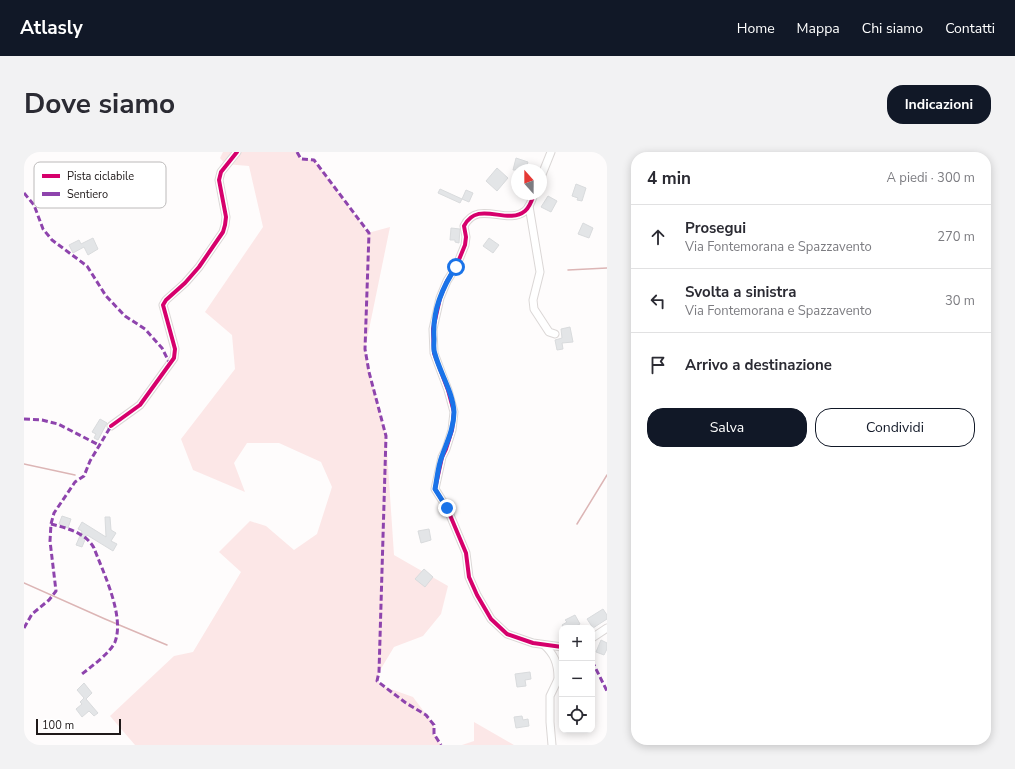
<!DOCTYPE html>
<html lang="it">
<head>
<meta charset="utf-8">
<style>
  body { margin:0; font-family:"Nunito Sans",sans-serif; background:#f2f2f3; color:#2b2b33 }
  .controls { position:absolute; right:12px; bottom:12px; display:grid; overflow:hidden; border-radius:8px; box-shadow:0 2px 10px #0003 }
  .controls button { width:36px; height:36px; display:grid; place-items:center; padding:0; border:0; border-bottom:1px solid #e1e1e2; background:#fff; color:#2b2b33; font:20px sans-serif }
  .compass { position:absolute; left:487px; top:12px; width:36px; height:36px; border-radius:50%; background:#fff; box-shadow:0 2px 10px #0003; rotate:339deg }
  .scale { position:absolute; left:12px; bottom:10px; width:85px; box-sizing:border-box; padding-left:4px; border:2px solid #1f1919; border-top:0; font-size:11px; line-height:14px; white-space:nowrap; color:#1f1919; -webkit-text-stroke:3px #fff; paint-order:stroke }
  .stop { position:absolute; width:12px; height:12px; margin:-9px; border:3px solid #1a73e8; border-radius:50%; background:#fff }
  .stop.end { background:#1a73e8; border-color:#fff; box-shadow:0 1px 4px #0008 }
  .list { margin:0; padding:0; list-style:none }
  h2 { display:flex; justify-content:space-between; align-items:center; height:52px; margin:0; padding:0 16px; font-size:17px }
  h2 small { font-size:13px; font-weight:400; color:#7c7c81 }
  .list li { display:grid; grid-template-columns:26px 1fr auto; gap:12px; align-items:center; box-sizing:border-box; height:64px; padding:0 16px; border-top:1px solid #e1e1e2 }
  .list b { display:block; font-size:15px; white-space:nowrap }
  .list p { margin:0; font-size:13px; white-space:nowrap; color:#7c7c81 }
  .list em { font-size:13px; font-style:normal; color:#7c7c81 }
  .actions { display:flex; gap:8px; padding:12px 16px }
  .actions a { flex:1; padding:9px 0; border:1px solid #111827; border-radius:16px; text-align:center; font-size:14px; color:#111827 }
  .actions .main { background:#111827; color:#fff }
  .icon { flex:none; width:22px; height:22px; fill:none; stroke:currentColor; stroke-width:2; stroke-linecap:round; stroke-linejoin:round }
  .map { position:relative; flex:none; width:583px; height:593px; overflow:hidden; border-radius:16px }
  header { display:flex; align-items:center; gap:24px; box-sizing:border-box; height:56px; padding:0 20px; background:#111827; color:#fff }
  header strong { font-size:19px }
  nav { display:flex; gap:22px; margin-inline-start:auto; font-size:14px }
  .intro { display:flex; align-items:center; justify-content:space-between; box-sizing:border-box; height:96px; padding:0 24px }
  h1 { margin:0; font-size:28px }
  .button { padding:10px 18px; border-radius:16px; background:#111827; color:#fff; font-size:14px; font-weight:700 }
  main { display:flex; gap:24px; padding:0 24px }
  aside { flex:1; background:#fff; border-radius:16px; box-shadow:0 2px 10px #0003 }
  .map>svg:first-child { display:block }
  .green { fill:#fce7e7 }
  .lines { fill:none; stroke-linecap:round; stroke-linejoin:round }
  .stream { stroke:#dcb5b5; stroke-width:1.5 }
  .building { fill:#e3e5e7; stroke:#d9dbdd }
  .minor-casing { stroke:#dbd7d6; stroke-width:9 }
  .minor { stroke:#fff; stroke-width:7 }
  .quiet { stroke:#8e44ad; stroke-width:3; stroke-dasharray:6 3; stroke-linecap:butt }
  .cycleway-casing { stroke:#fff; stroke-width:6 }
  .cycleway { stroke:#d6006c; stroke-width:4 }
  .route { stroke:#1a73e8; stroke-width:5 }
  .key { fill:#fff; stroke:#bcbaba; stroke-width:1 }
  .key-label { font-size:11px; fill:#1f1919 }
</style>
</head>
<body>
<header>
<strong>Atlasly</strong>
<nav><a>Home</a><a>Mappa</a><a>Chi siamo</a><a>Contatti</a></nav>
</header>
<div class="intro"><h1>Dove siamo</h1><a class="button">Indicazioni</a></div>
<main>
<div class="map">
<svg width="583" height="593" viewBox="0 0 583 593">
  <rect width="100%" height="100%" fill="#fefcfc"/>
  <!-- green -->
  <g class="green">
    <path d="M 199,0 L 273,0 L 277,7 L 290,8 L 344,81 L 366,75 L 341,197 L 345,220 L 362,284 L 370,403 L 424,434 L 417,462 L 399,484 L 370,495 L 355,520 L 353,529 L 361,535 L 389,545 L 410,573 L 410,582 L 417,593 L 111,593 L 86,564 L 150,504 L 169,500 L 217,420 L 195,400 L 226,369 L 242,374 L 270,398 L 293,382 L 308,335 L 297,310 L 255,291 L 223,291 L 210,311 L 221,340 L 169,318 L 157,287 L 211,217 L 208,183 L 181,160 L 239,75 L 225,14 L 201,12 L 196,6 Z"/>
    <path d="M 450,570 L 490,593 L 438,593 L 450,589 Z"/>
  </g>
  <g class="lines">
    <!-- stream -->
    <g class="stream">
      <path d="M 544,118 L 583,116"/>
      <path d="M 0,312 L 51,323"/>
      <path d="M 553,372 L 583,323"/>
      <path d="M 0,431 L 81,467 L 143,493"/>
    </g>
  </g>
  <!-- building -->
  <g class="building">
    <path d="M 492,6 L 504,10 L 501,18 L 489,18 Z"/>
    <path d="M 473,16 L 484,26 L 473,39 L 462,29 Z"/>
    <path d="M 552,32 L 562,36 L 558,49 L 553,48 L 554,46 L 548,44 Z"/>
    <path d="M 416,37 L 438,47 L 442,38 L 449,41 L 445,50 L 438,47 L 436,51 L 414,41 Z"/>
    <path d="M 524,44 L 533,49 L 527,60 L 517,55 Z"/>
    <path d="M 559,71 L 569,76 L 565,86 L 554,82 Z"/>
    <path d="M 427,76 L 436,77 L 435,91 L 431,90 L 431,88 L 426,88 Z"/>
    <path d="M 69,86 L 74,97 L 64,103 L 60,95 L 49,101 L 45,93 L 55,88 L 57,92 Z"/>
    <path d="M 465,86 L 475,93 L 469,101 L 459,94 Z"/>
    <path d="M 546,175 L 549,190 L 538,191 L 539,197 L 533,198 L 531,188 L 538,186 L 537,177 Z"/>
    <path d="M 76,267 L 83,271 L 74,288 L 70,286 L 72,282 L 68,280 Z"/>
    <path d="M 38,364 L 47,367 L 44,376 L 35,372 Z"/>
    <path d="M 81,365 L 86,365 L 87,378 L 92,381 L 87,389 L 93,392 L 89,399 L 63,383 L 58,395 L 52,393 L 58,379 L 54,377 L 58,370 L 82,385 Z"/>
    <path d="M 405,377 L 407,388 L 397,391 L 394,379 Z"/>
    <path d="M 400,417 L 409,425 L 401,435 L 391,427 Z"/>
    <path d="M 579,457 L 583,463 L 583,467 L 569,476 L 563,467 Z"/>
    <path d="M 551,463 L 556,472 L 548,476 L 540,476 L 538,473 L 543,470 L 541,468 Z"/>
    <path d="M 577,488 L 583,491 L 583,497 L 580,503 L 572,500 Z"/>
    <path d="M 506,520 L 507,527 L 501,528 L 502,534 L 493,535 L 491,522 Z"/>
    <path d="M 60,531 L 68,541 L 62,547 L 74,561 L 70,564 L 65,559 L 58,565 L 52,557 L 58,552 L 56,550 L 60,546 L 53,538 Z"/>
    <path d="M 498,564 L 499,568 L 504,567 L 505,574 L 492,576 L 490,565 Z"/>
  </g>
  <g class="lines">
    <defs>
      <g id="minor">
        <path d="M 517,25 L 527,0"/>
        <path d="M 510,42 C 508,48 506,55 501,59 C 483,74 454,47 440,74 L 442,85 L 441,93 L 432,115 L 423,129 L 416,146 L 409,177 L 410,201 L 424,238 L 430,260 L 428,278 L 422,297 L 418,305 L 411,337 L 423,356 L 442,401 L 445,425 L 453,443 L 467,467 L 483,482 L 509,491 L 538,495"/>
        <path d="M 505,54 L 516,120 L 509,148 L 510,157 L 525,180 L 531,182"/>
        <path d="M 87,274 L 116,253 L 150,206 L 151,197 L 139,153 L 142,148 L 161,131 L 175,115 L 199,80 L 201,73 L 202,65 L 195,28 L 197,20 L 213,0"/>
        <path d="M 568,486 L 583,476"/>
        <path d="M 520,493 C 530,502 534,511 534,526"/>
        <path d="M 528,593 L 526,570 L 526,544 L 538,519"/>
      </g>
    </defs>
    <!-- minor casing -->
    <use href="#minor" class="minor-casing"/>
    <!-- minor -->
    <use href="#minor" class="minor"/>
    <!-- quiet -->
    <g class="quiet">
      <path d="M 273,0 L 277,7 L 290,8 L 345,81 L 341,197 L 345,220 L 362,284 L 355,520 L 353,529 L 382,551 L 402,563 L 410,573 L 410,582 L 417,593"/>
      <path d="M 0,41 L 10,53 L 19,77 L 28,88 L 63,114 L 82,144 L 101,164 L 121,177 L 138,196 L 146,212"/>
      <path d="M 0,267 L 18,268 L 34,272 L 75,293"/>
      <path d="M 27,372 C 43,376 62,381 70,396 C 79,420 101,464 91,490 C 87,500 67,515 58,522"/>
      <path d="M 0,476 L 8,462 L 25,448 L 32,439 L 26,389 L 27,372 L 30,361 L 51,330 L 60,324 L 66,309 L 87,274"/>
      <path d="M 568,509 L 583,539"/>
    </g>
    <defs>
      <g id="cycleway">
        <path d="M 510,42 C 508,48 506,55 501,59 C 483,74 454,47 440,74 L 442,85 L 441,93 L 432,115 L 423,129 L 416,146 L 409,177 L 410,201 L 424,238 L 430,260 L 428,278 L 422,297 L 418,305 L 411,337 L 423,356 L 442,401 L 445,425 L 453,443 L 467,467 L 483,482 L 509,491 L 538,495"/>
        <path d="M 87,274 L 116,253 L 150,206 L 151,197 L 139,153 L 142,148 L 161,131 L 175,115 L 199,80 L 201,73 L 202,65 L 195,28 L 197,20 L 213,0"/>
      </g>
    </defs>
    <!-- cycleway casing -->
    <use href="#cycleway" class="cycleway-casing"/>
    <!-- cycleway -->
    <use href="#cycleway" class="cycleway"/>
  </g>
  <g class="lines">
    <!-- route -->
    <path class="route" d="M 423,356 L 411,337 C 413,327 414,314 418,304 C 423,290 430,276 430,260 C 429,240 416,221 411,202 C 409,198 410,192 410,187 C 408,161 417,137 432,115"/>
  </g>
  <!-- legend -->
  <rect x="10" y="10" width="132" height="46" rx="6" class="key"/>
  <rect x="18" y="22" width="18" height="4" fill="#d6006c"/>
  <rect x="18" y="40" width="18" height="4" fill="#8e44ad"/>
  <g class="key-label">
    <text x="43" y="28">Pista ciclabile</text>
    <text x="43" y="46">Sentiero</text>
  </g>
</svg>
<div class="controls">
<button>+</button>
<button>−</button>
<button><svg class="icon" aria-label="locate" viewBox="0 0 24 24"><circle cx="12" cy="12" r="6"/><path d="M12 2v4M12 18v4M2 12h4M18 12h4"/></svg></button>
</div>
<svg class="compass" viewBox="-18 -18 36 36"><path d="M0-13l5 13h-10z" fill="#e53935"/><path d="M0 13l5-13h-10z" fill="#7c7c81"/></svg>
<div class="scale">100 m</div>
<div class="stop" style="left:432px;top:115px"></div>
<div class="stop end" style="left:423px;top:356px"></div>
</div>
<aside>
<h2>4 min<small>A piedi · 300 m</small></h2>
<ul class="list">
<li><svg class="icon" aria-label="ahead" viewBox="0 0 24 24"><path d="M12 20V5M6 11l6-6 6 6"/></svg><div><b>Prosegui</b><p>Via Fontemorana e Spazzavento</p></div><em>270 m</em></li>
<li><svg class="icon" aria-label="left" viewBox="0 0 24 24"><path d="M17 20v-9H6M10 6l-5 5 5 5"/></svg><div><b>Svolta a sinistra</b><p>Via Fontemorana e Spazzavento</p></div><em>30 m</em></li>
<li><svg class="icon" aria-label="arrive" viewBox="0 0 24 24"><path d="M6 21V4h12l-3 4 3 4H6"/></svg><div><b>Arrivo a destinazione</b></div></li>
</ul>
<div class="actions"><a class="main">Salva</a><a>Condividi</a></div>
</aside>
</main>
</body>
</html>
